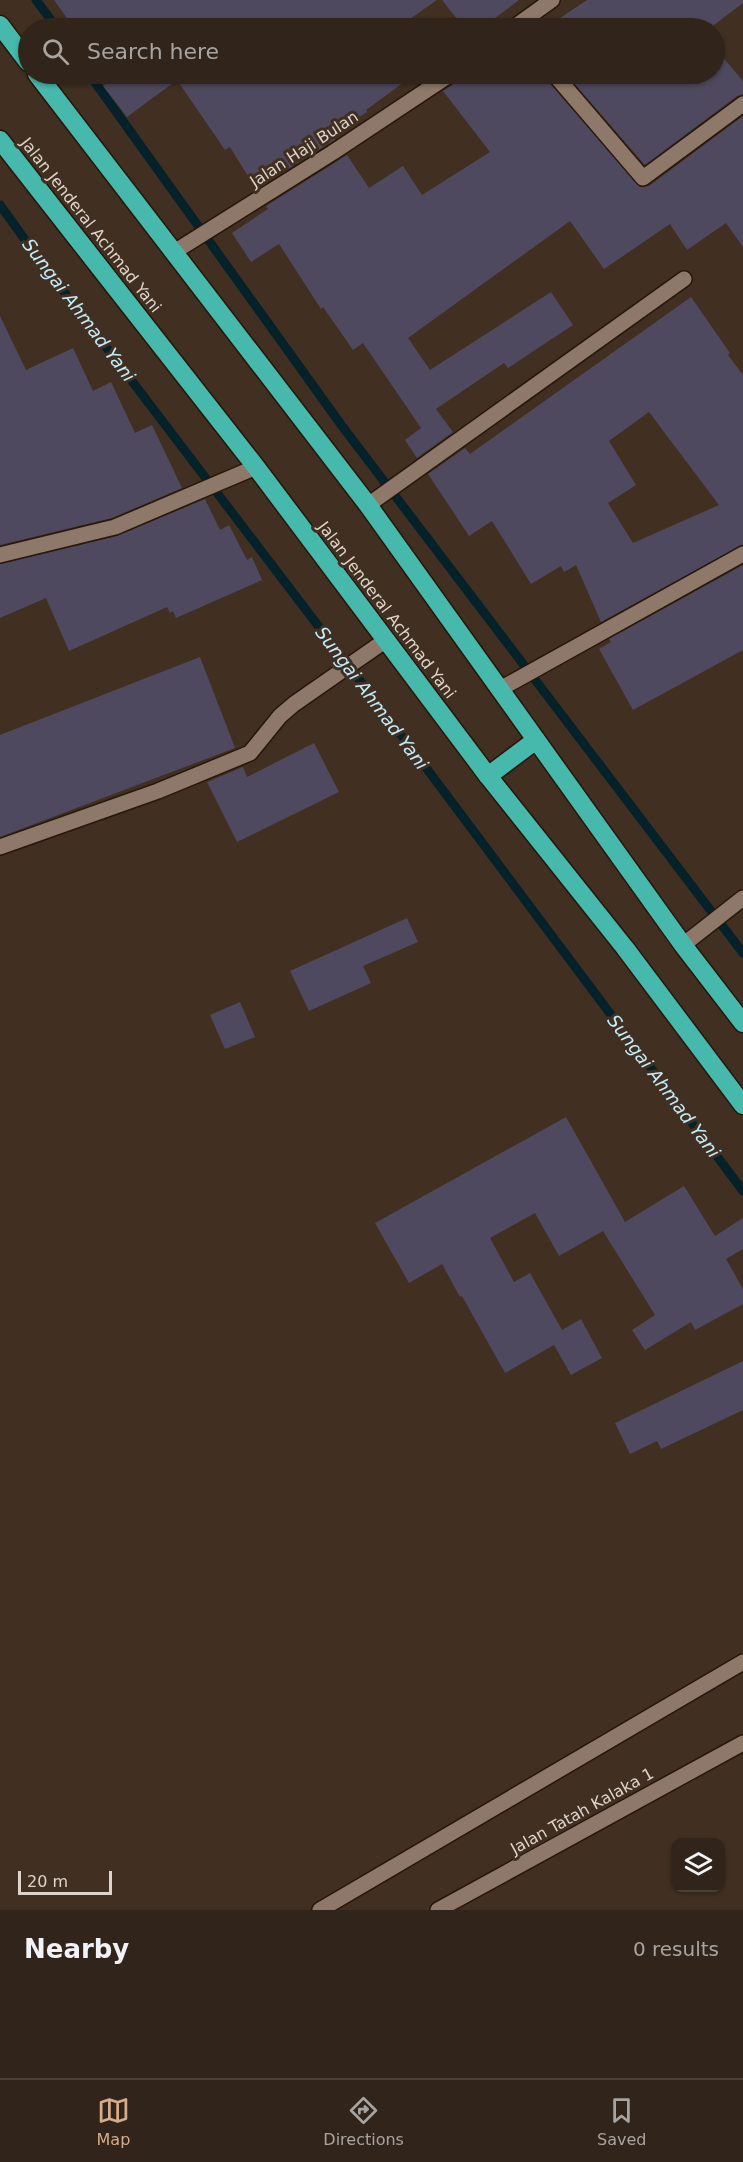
<!DOCTYPE html>
<html lang="en">
<head>
<meta charset="utf-8">
<style>
  body { margin:0; font-family:"DejaVu Sans",sans-serif; background:#3d3027; color:#f1f3f6 }
  .controls { position:absolute; right:18px; bottom:18px; display:grid; overflow:hidden; border-radius:12px; box-shadow:0 2px 4px #0004 }
  .controls button { width:54px; height:54px; display:grid; place-items:center; padding:0; border:0; border-bottom:2px solid #4c4139; background:#31241a; color:#f1f3f6; font:30px sans-serif }
  .scale { position:absolute; left:18px; bottom:15px; width:94px; box-sizing:border-box; padding-left:6px; border:3px solid #dfd4cb; border-top:0; font-size:16px; line-height:21px; white-space:nowrap; color:#dfd4cb; -webkit-text-stroke:4px #413022; paint-order:stroke }
  .list { margin:0; padding:0; list-style:none }
  h2 { display:flex; justify-content:space-between; align-items:center; height:78px; margin:0; padding:0 24px; font-size:26px }
  h2 small { font-size:20px; font-weight:400; color:#a8a4a2 }
  .icon { flex:none; width:33px; height:33px; fill:none; stroke:currentColor; stroke-width:2; stroke-linecap:round; stroke-linejoin:round }
  .map { position:relative; flex:none; width:743px; height:1910px; overflow:hidden }
  .search { position:absolute; background:#31241a; box-shadow:0 2px 4px #0004; left:18px; right:18px; top:18px; height:66px; display:flex; align-items:center; gap:15px; box-sizing:border-box; padding:0 21px; border-radius:33px; color:#a8a4a2; font-size:22px }
  .sheet { height:168px; background:#31241a }
  nav { display:flex; justify-content:space-around; align-items:center; box-sizing:border-box; height:84px; border-top:2px solid #4c4139; background:#31241a; font-size:16px; color:#a8a4a2 }
  nav a { display:grid; justify-items:center; gap:3px }
  nav .on { color:#d6ab8b }
  .map>svg:first-child { display:block }
  .lines { fill:none; stroke-linecap:round; stroke-linejoin:round }
  .stream { stroke:#052129; stroke-width:9 }
  .building { fill:#4e495e; fill-rule:evenodd }
  .minor-casing { stroke:#27170a; stroke-width:18 }
  .highway-casing { stroke:#27170a; stroke-width:21 }
  .minor { stroke:#8d7869; stroke-width:15 }
  .highway { stroke:#46b9ac; stroke-width:18 }
  .labels { text-anchor:middle; dominant-baseline:central; stroke-width:6; stroke-linejoin:round; paint-order:stroke }
  .street-label { font-size:16px; fill:#dfd4cb; stroke:#413022 }
  .water-label { font-size:18px; font-style:italic; fill:#c2edfb; stroke:#413022 }
</style>
</head>
<body>
<div class="map">
<svg width="743" height="1910" viewBox="0 0 743 1910">
  <rect width="100%" height="100%" fill="#413022"/>
  <g class="lines">
    <!-- stream -->
    <g class="stream">
      <path d="M 36,0 L 57,28"/>
      <path d="M 89,74 L 342,426 L 743,953"/>
      <path d="M 0,205 L 36,255 L 418,757 L 743,1191"/>
    </g>
  </g>
  <!-- building -->
  <g class="building">
    <path d="M 54,0 L 437,0 L 397,28 L 74,28 Z"/>
    <path d="M 442,0 L 519,0 L 482,28 L 464,28 Z"/>
    <path d="M 587,0 L 743,0 L 743,3 L 710,28 L 545,28 Z"/>
    <path d="M 714,47 L 743,81 L 743,94 L 737,96 L 645,165 L 566,74 L 714,74 Z"/>
    <path d="M 119,74 L 408,74 L 411,77 L 366,110 L 367,112 L 333,134 L 336,139 L 256,189 L 230,147 L 225,150 L 177,80 L 127,117 L 103,86 Z"/>
    <path d="M 461,74 L 545,74 L 547,80 L 640,187 L 649,186 L 743,116 L 743,247 L 726,223 L 687,250 L 670,224 L 604,269 L 570,221 L 408,338 L 430,370 L 551,292 L 573,325 L 508,368 L 504,363 L 436,409 L 453,432 L 417,458 L 405,440 L 421,428 L 363,343 L 353,350 L 323,307 L 321,309 L 279,244 L 251,262 L 232,233 L 268,209 L 266,206 L 347,155 L 369,188 L 403,166 L 422,195 L 490,152 L 443,91 L 457,82 Z"/>
    <path d="M 691,297 L 730,353 L 728,355 L 743,375 L 743,544 L 601,622 L 576,565 L 564,572 L 561,566 L 531,584 L 492,521 L 469,536 L 428,474 L 465,448 L 470,454 ZM 649,412 L 719,505 L 633,543 L 608,503 L 636,485 L 609,441 Z"/>
    <path d="M 0,316 L 26,370 L 73,348 L 93,391 L 111,382 L 135,433 L 152,425 L 182,488 L 112,518 L 0,545 Z"/>
    <path d="M 205,499 L 220,530 L 229,525 L 247,560 L 252,557 L 262,580 L 176,618 L 173,611 L 170,613 L 167,607 L 69,651 L 46,598 L 0,618 L 0,564 L 117,536 Z"/>
    <path d="M 743,565 L 743,650 L 633,710 L 599,649 L 611,642 L 609,639 Z"/>
    <path d="M 200,657 L 235,748 L 0,837 L 0,735 Z"/>
    <path d="M 314,743 L 339,792 L 237,842 L 207,782 L 243,767 L 247,777 Z"/>
    <path d="M 407,918 L 418,942 L 363,966 L 371,983 L 309,1011 L 290,971 Z"/>
    <path d="M 240,1002 L 255,1037 L 225,1049 L 210,1015 Z"/>
    <path d="M 566,1117 L 625,1222 L 684,1186 L 715,1236 L 743,1218 L 743,1249 L 726,1259 L 743,1289 L 743,1304 L 695,1330 L 691,1322 L 645,1350 L 632,1330 L 655,1315 L 603,1231 L 559,1256 L 535,1213 L 490,1238 L 514,1282 L 530,1273 L 562,1330 L 581,1319 L 602,1358 L 571,1375 L 554,1345 L 505,1373 L 462,1296 L 460,1297 L 442,1264 L 409,1283 L 375,1223 Z"/>
    <path d="M 743,1361 L 743,1410 L 661,1449 L 657,1441 L 630,1454 L 615,1423 Z"/>
  </g>
  <g class="lines">
    <defs>
      <g id="minor">
        <path d="M 513,28 L 552,0"/>
        <path d="M 554,74 L 643,178 L 743,104"/>
        <path d="M 174,252 L 332,153 L 451,74"/>
        <path d="M 368,505 L 684,279"/>
        <path d="M 0,555 L 115,527 L 256,467"/>
        <path d="M 500,689 L 743,554"/>
        <path d="M 0,847 L 158,791 L 250,753 L 280,716 L 294,704 L 386,640"/>
        <path d="M 683,945 L 743,898"/>
        <path d="M 320,1910 L 743,1662"/>
        <path d="M 438,1910 L 743,1743"/>
      </g>
      <g id="highway">
        <path d="M 0,25 L 28,62"/>
        <path d="M 37,74 L 368,505 L 683,945 L 743,1023"/>
        <path d="M 0,140 L 256,467 L 488,776 L 625,948 L 743,1105"/>
        <path d="M 488,776 L 536,740"/>
      </g>
    </defs>
    <!-- minor casing -->
    <use href="#minor" class="minor-casing"/>
    <!-- highway casing -->
    <use href="#highway" class="highway-casing"/>
    <!-- minor -->
    <use href="#minor" class="minor"/>
    <!-- highway -->
    <use href="#highway" class="highway"/>
  </g>
  <g class="labels">
    <!-- street labels -->
    <g class="street-label">
      <text transform="translate(304 149) rotate(-33)">Jalan Haji Bulan</text>
      <text transform="translate(91 225) rotate(52)">Jalan Jenderal Achmad Yani</text>
      <text transform="translate(387 610) rotate(53)">Jalan Jenderal Achmad Yani</text>
      <text transform="translate(582 1811) rotate(-29)">Jalan Tatah Kalaka 1</text>
    </g>
    <!-- water labels -->
    <g class="water-label">
      <text transform="translate(79 310) rotate(53)">Sungai Ahmad Yani</text>
      <text transform="translate(372 698) rotate(53)">Sungai Ahmad Yani</text>
      <text transform="translate(664 1086) rotate(53)">Sungai Ahmad Yani</text>
    </g>
  </g>
</svg>
<div class="controls">
<button><svg class="icon" aria-label="layers" viewBox="0 0 24 24"><path d="M12 4l9 5-9 5-9-5zM3 14l9 5 9-5"/></svg></button>
</div>
<div class="scale">20 m</div>
<div class="search"><svg class="icon" aria-label="search" viewBox="0 0 24 24"><circle cx="10" cy="10" r="6"/><path d="M15 15l6 6"/></svg>Search here</div>
</div>
<section class="sheet">
<h2>Nearby<small>0 results</small></h2>
<ul class="list">
</ul>
</section>
<nav>
<a class="on"><svg class="icon" aria-label="map" viewBox="0 0 24 24"><path d="M3 6l6-2 6 2 6-2v14l-6 2-6-2-6 2zM9 4v14M15 6v14"/></svg>Map</a>
<a><svg class="icon" aria-label="directions" viewBox="0 0 24 24"><path d="M12 3l9 9-9 9-9-9zM9 14v-3h6M13 9l2 2-2 2"/></svg>Directions</a>
<a><svg class="icon" aria-label="saved" viewBox="0 0 24 24"><path d="M7 4h10v16l-5-4-5 4z"/></svg>Saved</a>
</nav>
</body>
</html>
